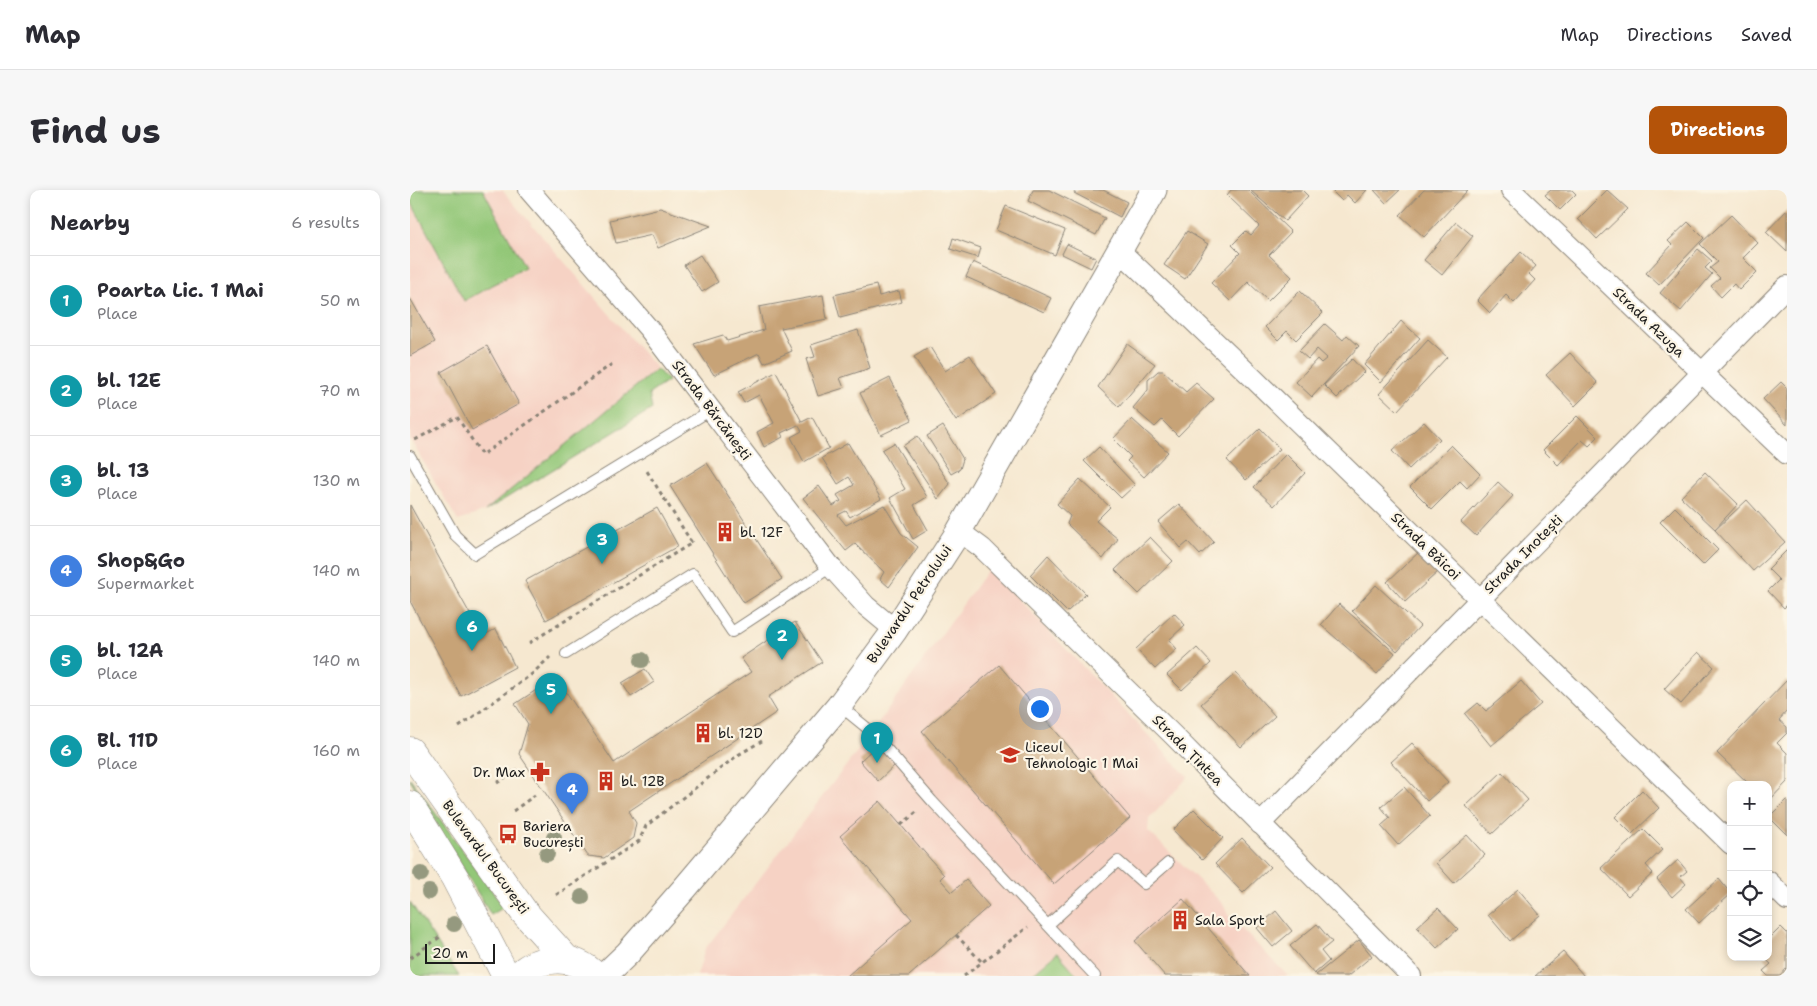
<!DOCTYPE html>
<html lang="en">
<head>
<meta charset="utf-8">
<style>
  body { margin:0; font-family:"Shantell Sans",sans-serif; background:#f7f7f7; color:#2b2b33 }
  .controls { position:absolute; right:15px; bottom:15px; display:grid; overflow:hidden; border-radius:10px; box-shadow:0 2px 8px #0003 }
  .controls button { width:45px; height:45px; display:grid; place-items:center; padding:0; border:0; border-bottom:1px solid #e1e1e2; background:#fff; color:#2b2b33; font:25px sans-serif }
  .scale { position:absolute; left:15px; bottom:12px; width:70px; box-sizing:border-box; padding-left:5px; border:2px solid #1c1c1c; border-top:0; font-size:14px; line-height:18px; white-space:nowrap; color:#1c1c1c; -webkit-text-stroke:4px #fcf5e5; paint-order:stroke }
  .you { position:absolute; left:629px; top:518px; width:18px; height:18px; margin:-12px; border:4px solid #fff; border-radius:50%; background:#1a73e8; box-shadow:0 0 0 8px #1a73e833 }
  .badge { display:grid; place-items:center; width:32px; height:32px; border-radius:50%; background:#b45309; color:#fff; font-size:16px; font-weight:700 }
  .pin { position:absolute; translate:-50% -41px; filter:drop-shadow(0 1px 2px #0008) }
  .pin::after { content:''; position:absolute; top:26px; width:18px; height:15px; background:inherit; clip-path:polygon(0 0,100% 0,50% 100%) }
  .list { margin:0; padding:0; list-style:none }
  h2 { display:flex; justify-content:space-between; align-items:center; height:65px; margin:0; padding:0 20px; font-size:21px }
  h2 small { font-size:16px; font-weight:400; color:#7c7c81 }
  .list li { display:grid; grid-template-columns:32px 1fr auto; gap:15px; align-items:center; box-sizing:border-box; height:90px; padding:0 20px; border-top:1px solid #e1e1e2 }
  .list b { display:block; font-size:19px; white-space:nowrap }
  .list p { margin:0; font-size:16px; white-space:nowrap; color:#7c7c81 }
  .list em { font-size:16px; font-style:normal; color:#7c7c81 }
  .icon { flex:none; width:28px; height:28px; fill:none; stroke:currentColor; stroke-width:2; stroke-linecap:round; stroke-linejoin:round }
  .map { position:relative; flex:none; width:1377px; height:786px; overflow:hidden; border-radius:10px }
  header { display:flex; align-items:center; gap:30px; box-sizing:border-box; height:70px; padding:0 25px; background:#fff; border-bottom:1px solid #e1e1e2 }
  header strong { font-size:24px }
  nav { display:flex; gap:28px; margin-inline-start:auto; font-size:18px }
  .intro { display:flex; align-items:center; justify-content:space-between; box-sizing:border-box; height:120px; padding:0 30px }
  h1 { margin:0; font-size:35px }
  .button { padding:12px 22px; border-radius:10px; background:#b45309; color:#fff; font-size:18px; font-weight:700 }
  main { display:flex; gap:30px; padding:0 30px }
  aside { flex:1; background:#fff; border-radius:10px; box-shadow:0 2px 8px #0003 }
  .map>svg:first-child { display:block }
  .built { fill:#f6d2c4 }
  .green { fill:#93c778; stroke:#58724a }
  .building { fill:#c7a377 }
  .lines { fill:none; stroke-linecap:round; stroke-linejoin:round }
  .service-casing { stroke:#898276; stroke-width:12 }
  .minor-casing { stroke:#898276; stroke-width:22 }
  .tertiary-casing { stroke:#898276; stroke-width:27 }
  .primary-casing { stroke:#898276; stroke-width:29 }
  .path { stroke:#898276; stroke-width:3; stroke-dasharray:4 4; stroke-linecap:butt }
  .service { stroke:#fff; stroke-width:10 }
  .minor { stroke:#fff; stroke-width:20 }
  .tertiary { stroke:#fff; stroke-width:25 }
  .primary { stroke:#fff; stroke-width:28 }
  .tree { fill:#95997f }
  .labels { text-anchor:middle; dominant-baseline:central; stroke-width:4.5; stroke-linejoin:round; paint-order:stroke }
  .street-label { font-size:14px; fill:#1c1c1c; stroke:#fcf5e5 }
  .poi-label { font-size:14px; fill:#1c1c1c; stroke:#fcf5e5; text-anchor:start }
</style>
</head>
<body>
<header>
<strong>Map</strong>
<nav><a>Map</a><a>Directions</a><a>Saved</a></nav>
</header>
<div class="intro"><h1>Find us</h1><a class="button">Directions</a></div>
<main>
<aside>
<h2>Nearby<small>6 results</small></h2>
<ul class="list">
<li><span class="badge" style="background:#0f9aa8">1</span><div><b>Poarta Lic. 1 Mai</b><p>Place</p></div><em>50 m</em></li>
<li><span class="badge" style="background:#0f9aa8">2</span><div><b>bl. 12E</b><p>Place</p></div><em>70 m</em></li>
<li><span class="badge" style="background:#0f9aa8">3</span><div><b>bl. 13</b><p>Place</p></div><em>130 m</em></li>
<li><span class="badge" style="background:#3f7fe0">4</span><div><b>Shop&amp;Go</b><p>Supermarket</p></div><em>140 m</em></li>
<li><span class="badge" style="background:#0f9aa8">5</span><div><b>bl. 12A</b><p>Place</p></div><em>140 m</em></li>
<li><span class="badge" style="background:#0f9aa8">6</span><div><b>Bl. 11D</b><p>Place</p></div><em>160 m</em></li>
</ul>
</aside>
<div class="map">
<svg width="1377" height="786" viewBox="0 0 1377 786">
  <rect width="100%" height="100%" fill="#fcf5e5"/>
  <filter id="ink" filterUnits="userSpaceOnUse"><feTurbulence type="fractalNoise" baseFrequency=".02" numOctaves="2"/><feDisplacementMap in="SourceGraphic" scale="10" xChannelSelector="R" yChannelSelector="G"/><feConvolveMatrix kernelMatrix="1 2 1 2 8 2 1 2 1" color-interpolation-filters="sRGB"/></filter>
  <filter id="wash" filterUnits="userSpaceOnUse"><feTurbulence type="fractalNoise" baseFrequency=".0096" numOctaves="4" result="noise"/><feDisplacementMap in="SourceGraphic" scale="20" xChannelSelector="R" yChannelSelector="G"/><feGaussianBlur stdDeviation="1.12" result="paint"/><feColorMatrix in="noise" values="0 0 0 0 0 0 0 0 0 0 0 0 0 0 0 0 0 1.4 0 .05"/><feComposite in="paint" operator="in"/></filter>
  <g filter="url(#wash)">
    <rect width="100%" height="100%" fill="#f6e8d0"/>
    <!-- built -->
    <g class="built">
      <path d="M 0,0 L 92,0 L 247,179 L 75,321 L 48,331 L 0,249 Z"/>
      <path d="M 579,378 L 778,587 L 739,629 L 738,641 L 813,714 L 818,725 L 878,786 L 287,786 L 295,759 L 462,542 Z"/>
    </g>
    <!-- green -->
    <g class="green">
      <path d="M 0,0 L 73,0 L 115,77 L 54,111 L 0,10 Z"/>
      <path d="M 247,179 L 258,191 L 239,204 L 242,219 L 75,321 Z"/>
      <path d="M 0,588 L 94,717 L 81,725 L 0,590 Z"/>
      <path d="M 0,712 L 49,786 L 0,786 Z"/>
      <path d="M 647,762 L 668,786 L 620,786 L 647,763 Z"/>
    </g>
    <g id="blocks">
      <!-- building -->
      <g class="building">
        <path d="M 623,0 L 639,0 L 695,28 L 686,45 L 618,11 Z"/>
        <path d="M 666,0 L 693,0 L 717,12 L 710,27 L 664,3 Z"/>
        <path d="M 821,0 L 838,0 L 881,42 L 859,65 L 882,87 L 858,111 L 838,92 L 820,111 L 801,93 L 830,63 L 822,55 L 836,41 L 841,45 L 849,36 L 817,5 Z"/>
        <path d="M 840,0 L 892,0 L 898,6 L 875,31 Z"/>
        <path d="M 921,0 L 957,0 L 945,13 L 937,5 L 932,11 Z"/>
        <path d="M 964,0 L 990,0 L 976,13 Z"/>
        <path d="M 1014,0 L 1058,0 L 1014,47 L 990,25 Z"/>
        <path d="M 1141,0 L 1162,0 L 1166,4 L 1150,20 L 1135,5 Z"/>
        <path d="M 1197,0 L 1218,19 L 1187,49 L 1168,29 Z"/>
        <path d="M 596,16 L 655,40 L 645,65 L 586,40 Z"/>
        <path d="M 250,18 L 301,36 L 248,58 L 242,45 L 206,53 L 200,30 Z"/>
        <path d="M 1377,20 L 1377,62 L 1356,42 Z"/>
        <path d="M 1321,25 L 1348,53 L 1333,68 L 1347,82 L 1329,100 L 1324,94 L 1311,107 L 1301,96 L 1310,88 L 1300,78 L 1308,72 L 1290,54 Z"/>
        <path d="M 1046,32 L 1063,46 L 1032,85 L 1014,70 Z"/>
        <path d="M 1278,32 L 1294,48 L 1249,95 L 1236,83 L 1262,55 L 1258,51 Z"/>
        <path d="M 777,41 L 798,54 L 775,89 L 754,75 Z"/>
        <path d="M 543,48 L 571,58 L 568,68 L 540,59 Z"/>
        <path d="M 657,54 L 686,68 L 681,78 L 652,64 Z"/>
        <path d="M 1288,59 L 1302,71 L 1295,78 L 1302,84 L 1271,121 L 1250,103 Z"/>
        <path d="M 1111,62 L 1126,76 L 1119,84 L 1125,90 L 1104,113 L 1096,105 L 1080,123 L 1067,110 Z"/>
        <path d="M 290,65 L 308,92 L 292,102 L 274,75 Z"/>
        <path d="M 563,72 L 641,108 L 634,122 L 556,87 Z"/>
        <path d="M 466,95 L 469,106 L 489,101 L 492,112 L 430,128 L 424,105 Z"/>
        <path d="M 890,101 L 913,123 L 886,150 L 877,141 L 868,150 L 855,137 Z"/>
        <path d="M 413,105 L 417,129 L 371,138 L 382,161 L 354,173 L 349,163 L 304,185 L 284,154 L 313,145 L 317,151 L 354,140 L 349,117 Z"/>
        <path d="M 0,108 L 25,152 L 0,166 Z"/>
        <path d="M 991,131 L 1010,148 L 971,192 L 954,175 Z"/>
        <path d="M 915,134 L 933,150 L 937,145 L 949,156 L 902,207 L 886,192 L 907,169 L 911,173 L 917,168 L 907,159 L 898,169 L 889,161 Z"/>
        <path d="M 448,140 L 460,178 L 430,188 L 434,198 L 408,206 L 396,169 L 405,167 L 401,155 Z"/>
        <path d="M 1018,150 L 1037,167 L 987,221 L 969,204 Z"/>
        <path d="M 717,154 L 745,174 L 709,217 L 688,197 Z"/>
        <path d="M 77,156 L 109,214 L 62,240 L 31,182 Z"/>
        <path d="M 520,157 L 535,181 L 560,165 L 586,204 L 546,231 L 504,167 Z"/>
        <path d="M 1160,163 L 1188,193 L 1165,216 L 1136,185 Z"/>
        <path d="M 942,169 L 954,182 L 927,208 L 914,195 Z"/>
        <path d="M 748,181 L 753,181 L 776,202 L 786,193 L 804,209 L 768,246 L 752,230 L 745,237 L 723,218 L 738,200 L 738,190 Z"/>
        <path d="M 366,182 L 392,232 L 402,227 L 419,258 L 394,272 L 381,247 L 392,241 L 388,235 L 371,243 L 373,247 L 354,257 L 347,242 L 364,233 L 349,205 L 334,213 L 328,202 Z"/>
        <path d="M 480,188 L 502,230 L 471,245 L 450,203 Z"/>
        <path d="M 1371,192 L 1377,198 L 1377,235 L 1353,209 Z"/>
        <path d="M 1167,226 L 1188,247 L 1179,256 L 1172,250 L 1148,275 L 1133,260 Z"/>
        <path d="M 722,229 L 758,262 L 734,287 L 717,271 L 721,267 L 703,249 Z"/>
        <path d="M 1014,232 L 1030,249 L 999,279 L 982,261 Z"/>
        <path d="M 533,236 L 553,269 L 550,279 L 541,284 L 517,246 Z"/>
        <path d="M 850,238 L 870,259 L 836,290 L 817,270 Z"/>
        <path d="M 507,246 L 540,294 L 528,309 L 493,256 Z"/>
        <path d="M 438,253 L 471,309 L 440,327 L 436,321 L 428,325 L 436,335 L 474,315 L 491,343 L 508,357 L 479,397 L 470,389 L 474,382 L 445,354 L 436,361 L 393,308 L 409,296 L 423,316 L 431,311 L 427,305 L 444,295 L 439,287 L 428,294 L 412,268 Z"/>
        <path d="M 484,253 L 517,307 L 504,315 L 518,340 L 503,349 L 480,308 L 495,299 L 472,260 Z"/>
        <path d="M 1041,255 L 1070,284 L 1057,298 L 1050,291 L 1022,319 L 1000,297 Z"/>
        <path d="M 689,257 L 725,295 L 711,308 L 674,271 Z"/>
        <path d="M 876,264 L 895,283 L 864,316 L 844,297 Z"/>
        <path d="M 297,273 L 372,389 L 334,413 L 260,296 Z"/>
        <path d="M 1295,282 L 1328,314 L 1305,339 L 1271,307 Z"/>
        <path d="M 670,289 L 700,317 L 686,331 L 708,349 L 693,369 L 657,334 L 660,326 L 647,314 Z"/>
        <path d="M 1088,292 L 1103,306 L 1066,346 L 1051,332 Z"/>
        <path d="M 1337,310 L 1375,352 L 1343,381 L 1305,340 Z"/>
        <path d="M 769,314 L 804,352 L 790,365 L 778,352 L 771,358 L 748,332 Z"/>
        <path d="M 0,315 L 72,446 L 86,439 L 105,477 L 51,506 L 0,411 Z"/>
        <path d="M 1265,317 L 1308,360 L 1293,375 L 1250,332 Z"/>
        <path d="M 247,318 L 268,356 L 136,430 L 115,391 Z"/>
        <path d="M 740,347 L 763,371 L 729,404 L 705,380 Z"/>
        <path d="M 1377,360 L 1377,415 L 1374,418 L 1358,401 L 1369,390 L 1358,379 Z"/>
        <path d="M 1010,361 L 1029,381 L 995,412 L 977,392 Z"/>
        <path d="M 638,365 L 676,404 L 657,422 L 620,385 Z"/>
        <path d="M 966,395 L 1010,436 L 987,461 L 942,421 Z"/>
        <path d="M 929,414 L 985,463 L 967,484 L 911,435 Z"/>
        <path d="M 764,423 L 775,435 L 759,450 L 767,459 L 745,479 L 726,459 Z"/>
        <path d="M 385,432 L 412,472 L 358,507 L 367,522 L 219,621 L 226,633 L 223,648 L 194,668 L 178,666 L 109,564 L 118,534 L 105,514 L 146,487 L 204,573 L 341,482 L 331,468 Z"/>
        <path d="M 787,458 L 801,473 L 772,500 L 757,485 Z"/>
        <path d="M 1288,462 L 1304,477 L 1271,514 L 1254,499 Z"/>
        <path d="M 589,475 L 720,628 L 644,694 L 512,541 Z"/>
        <path d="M 235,479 L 244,492 L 221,507 L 212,493 Z"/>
        <path d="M 826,483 L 865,526 L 831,557 L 791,514 Z"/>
        <path d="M 1377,490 L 1377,521 L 1369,530 L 1377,537 L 1377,543 L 1367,553 L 1377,563 L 1377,592 L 1358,612 L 1358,595 L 1340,595 L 1307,563 Z"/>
        <path d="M 1111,491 L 1131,514 L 1081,556 L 1055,524 L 1068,513 L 1076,521 Z"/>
        <path d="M 1002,553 L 1038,592 L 1017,611 L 981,572 Z"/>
        <path d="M 467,555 L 485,575 L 468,591 L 450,571 Z"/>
        <path d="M 1092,582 L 1118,610 L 1082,644 L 1056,616 Z"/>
        <path d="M 994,597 L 1020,626 L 988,655 L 971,636 L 980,628 L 971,617 Z"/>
        <path d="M 1232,600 L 1249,618 L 1222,644 L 1205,627 Z"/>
        <path d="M 1377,609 L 1377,645 L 1359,627 Z"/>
        <path d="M 470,611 L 534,685 L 530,689 L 542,702 L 556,690 L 579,716 L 499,786 L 437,786 L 502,729 L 430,646 Z"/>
        <path d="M 784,619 L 813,648 L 792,670 L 763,640 Z"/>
        <path d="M 1233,639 L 1253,659 L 1236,675 L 1243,683 L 1218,706 L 1191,678 Z"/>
        <path d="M 1057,645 L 1075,665 L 1044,693 L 1026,673 Z"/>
        <path d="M 832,648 L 860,677 L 833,703 L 805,674 Z"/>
        <path d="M 1268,670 L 1277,681 L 1270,687 L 1276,694 L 1262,707 L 1247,689 Z"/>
        <path d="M 1309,689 L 1321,704 L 1289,733 L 1276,719 Z"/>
        <path d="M 1108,699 L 1130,725 L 1100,751 L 1078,725 Z"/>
        <path d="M 773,709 L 840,786 L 755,786 L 725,751 Z"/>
        <path d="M 1028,718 L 1048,739 L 1027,758 L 1007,737 Z"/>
        <path d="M 866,721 L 882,741 L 863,757 L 847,738 Z"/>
        <path d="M 907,734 L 922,752 L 911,761 L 919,771 L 904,784 L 880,756 Z"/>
        <path d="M 1371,737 L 1377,743 L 1377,778 L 1370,786 L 1358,786 L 1353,781 L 1361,774 L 1353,767 L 1358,767 L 1358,750 Z"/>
        <path d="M 949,750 L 962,766 L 938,786 L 908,786 L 906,785 Z"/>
        <path d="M 1153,762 L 1174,786 L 1125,786 Z"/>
      </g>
    </g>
  </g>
  <g filter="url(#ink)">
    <use href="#blocks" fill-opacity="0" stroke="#898276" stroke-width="1"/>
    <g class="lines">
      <defs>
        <g id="service">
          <path d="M 0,266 L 45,345 L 65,364 L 301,220"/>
          <path d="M 156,464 L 283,384 L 322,442 L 421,377"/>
          <path d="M 430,516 L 462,542 L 522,611 L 685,786"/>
          <path d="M 638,735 L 708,671 L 734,694 L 758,673"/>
        </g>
        <g id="minor">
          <path d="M 119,0 L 239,139 L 421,377 L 456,416 L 485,440"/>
          <path d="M 1101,0 L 1377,264"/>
          <path d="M 710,61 L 843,188 L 1321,654"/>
          <path d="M 549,341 L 572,358 L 763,545 L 1001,786"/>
          <path d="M 850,634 L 1377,96"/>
          <path d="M 1358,691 L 1377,710"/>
        </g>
        <path id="tertiary" d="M 194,786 L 218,763 L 275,698 L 429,516 L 485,440 L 549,341 L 744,0"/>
        <g id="primary">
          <path d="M 0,561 L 114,722 L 157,770"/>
          <path d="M 0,615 L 45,688 L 96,786"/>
          <path d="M 108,786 C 129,765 165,763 185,786"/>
        </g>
      </defs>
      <!-- service casing -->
      <use href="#service" class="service-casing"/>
      <!-- minor casing -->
      <use href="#minor" class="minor-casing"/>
      <!-- tertiary casing -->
      <use href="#tertiary" class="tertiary-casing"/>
      <!-- primary casing -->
      <use href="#primary" class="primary-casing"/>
      <!-- path -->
      <g class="path">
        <path d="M 5,250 L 47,227 L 72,265 L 205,172"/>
        <path d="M 119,453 L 282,353 L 235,278"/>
        <path d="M 49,537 L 122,484 L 140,467"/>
        <path d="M 87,593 L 107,579"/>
        <path d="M 103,621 L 125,605"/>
        <path d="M 491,635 L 509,620"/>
        <path d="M 146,705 L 229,651 L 236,636 L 328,565 L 352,551"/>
        <path d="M 546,745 L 572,772"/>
        <path d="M 0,768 L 30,747"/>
        <path d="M 554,786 L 618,737"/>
      </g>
      <!-- service -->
      <use href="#service" class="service"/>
      <!-- minor -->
      <use href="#minor" class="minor"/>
      <!-- tertiary -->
      <use href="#tertiary" class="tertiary"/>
      <!-- primary -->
      <use href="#primary" class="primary"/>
    </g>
    <!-- trees -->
    <g class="tree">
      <circle cx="232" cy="470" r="8"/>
      <circle cx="144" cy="648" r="8"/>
      <circle cx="137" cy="664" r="8"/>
      <circle cx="11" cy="684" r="8"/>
      <circle cx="19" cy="702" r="8"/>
      <circle cx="172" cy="707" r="8"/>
      <circle cx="44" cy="734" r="8"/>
    </g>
  </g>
  <!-- icons -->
  <defs>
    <symbol id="building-bare" viewBox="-9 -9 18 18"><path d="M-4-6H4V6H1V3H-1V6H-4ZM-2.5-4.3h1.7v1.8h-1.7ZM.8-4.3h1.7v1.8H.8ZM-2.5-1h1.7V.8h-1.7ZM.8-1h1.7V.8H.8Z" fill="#c8321e" stroke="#fcf5e5" stroke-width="2.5" paint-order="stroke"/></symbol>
    <symbol id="school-bare" viewBox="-9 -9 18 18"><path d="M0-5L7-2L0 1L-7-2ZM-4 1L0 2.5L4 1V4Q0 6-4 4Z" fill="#c8321e" stroke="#fcf5e5" stroke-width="2.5" paint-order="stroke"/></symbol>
    <symbol id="pharmacy-bare" viewBox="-9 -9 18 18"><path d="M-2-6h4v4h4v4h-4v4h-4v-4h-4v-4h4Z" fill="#c8321e" stroke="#fcf5e5" stroke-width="2.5" paint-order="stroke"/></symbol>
    <symbol id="bus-bare" viewBox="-9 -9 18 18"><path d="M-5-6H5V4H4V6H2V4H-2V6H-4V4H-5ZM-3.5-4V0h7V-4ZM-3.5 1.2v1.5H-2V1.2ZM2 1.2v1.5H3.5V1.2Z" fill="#c8321e" stroke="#fcf5e5" stroke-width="2.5" paint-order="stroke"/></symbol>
  </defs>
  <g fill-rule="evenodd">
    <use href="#building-bare" x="301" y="328" width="28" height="28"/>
    <use href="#building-bare" x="279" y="529" width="28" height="28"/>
    <use href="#school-bare" x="586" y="551" width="28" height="28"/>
    <use href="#pharmacy-bare" x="116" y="568" width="28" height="28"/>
    <use href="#building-bare" x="182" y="577" width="28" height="28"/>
    <use href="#bus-bare" x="84" y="630" width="28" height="28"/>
    <use href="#building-bare" x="756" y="716" width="28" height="28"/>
  </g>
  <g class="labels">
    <!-- street labels -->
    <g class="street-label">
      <text transform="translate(1239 132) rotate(44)">Strada Azuga</text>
      <text transform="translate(302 220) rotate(53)">Strada Bărcănești</text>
      <text transform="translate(1016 356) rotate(44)">Strada Băicoi</text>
      <text transform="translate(1113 364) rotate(-45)">Strada Inotești</text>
      <text transform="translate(499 414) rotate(-56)">Bulevardul Petrolului</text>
      <text transform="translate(778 560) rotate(45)">Strada Țintea</text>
      <text transform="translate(76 667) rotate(54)">Bulevardul București</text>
    </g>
    <!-- poi labels -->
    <g class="poi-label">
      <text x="330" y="342">bl. 12F</text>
      <text x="308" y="543">bl. 12D</text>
      <text x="615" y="557">Liceul<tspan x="615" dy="16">Tehnologic 1 Mai</tspan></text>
      <text x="115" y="582" text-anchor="end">Dr. Max</text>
      <text x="211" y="591">bl. 12B</text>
      <text x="113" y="636">Bariera<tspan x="113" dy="16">București</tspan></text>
      <text x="785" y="730">Sala Sport</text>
    </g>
  </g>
</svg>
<div class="controls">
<button>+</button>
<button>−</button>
<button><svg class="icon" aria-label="locate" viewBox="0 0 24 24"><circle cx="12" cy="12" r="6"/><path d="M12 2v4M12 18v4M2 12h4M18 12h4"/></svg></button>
<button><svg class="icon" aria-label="layers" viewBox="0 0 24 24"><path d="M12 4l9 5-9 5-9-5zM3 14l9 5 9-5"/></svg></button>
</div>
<div class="scale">20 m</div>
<div class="you"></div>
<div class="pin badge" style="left:467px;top:573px;background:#0f9aa8">1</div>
<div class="pin badge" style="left:372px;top:470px;background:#0f9aa8">2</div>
<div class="pin badge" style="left:192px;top:374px;background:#0f9aa8">3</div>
<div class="pin badge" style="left:162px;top:624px;background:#3f7fe0">4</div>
<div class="pin badge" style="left:141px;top:524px;background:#0f9aa8">5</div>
<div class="pin badge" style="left:62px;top:461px;background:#0f9aa8">6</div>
</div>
</main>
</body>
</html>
